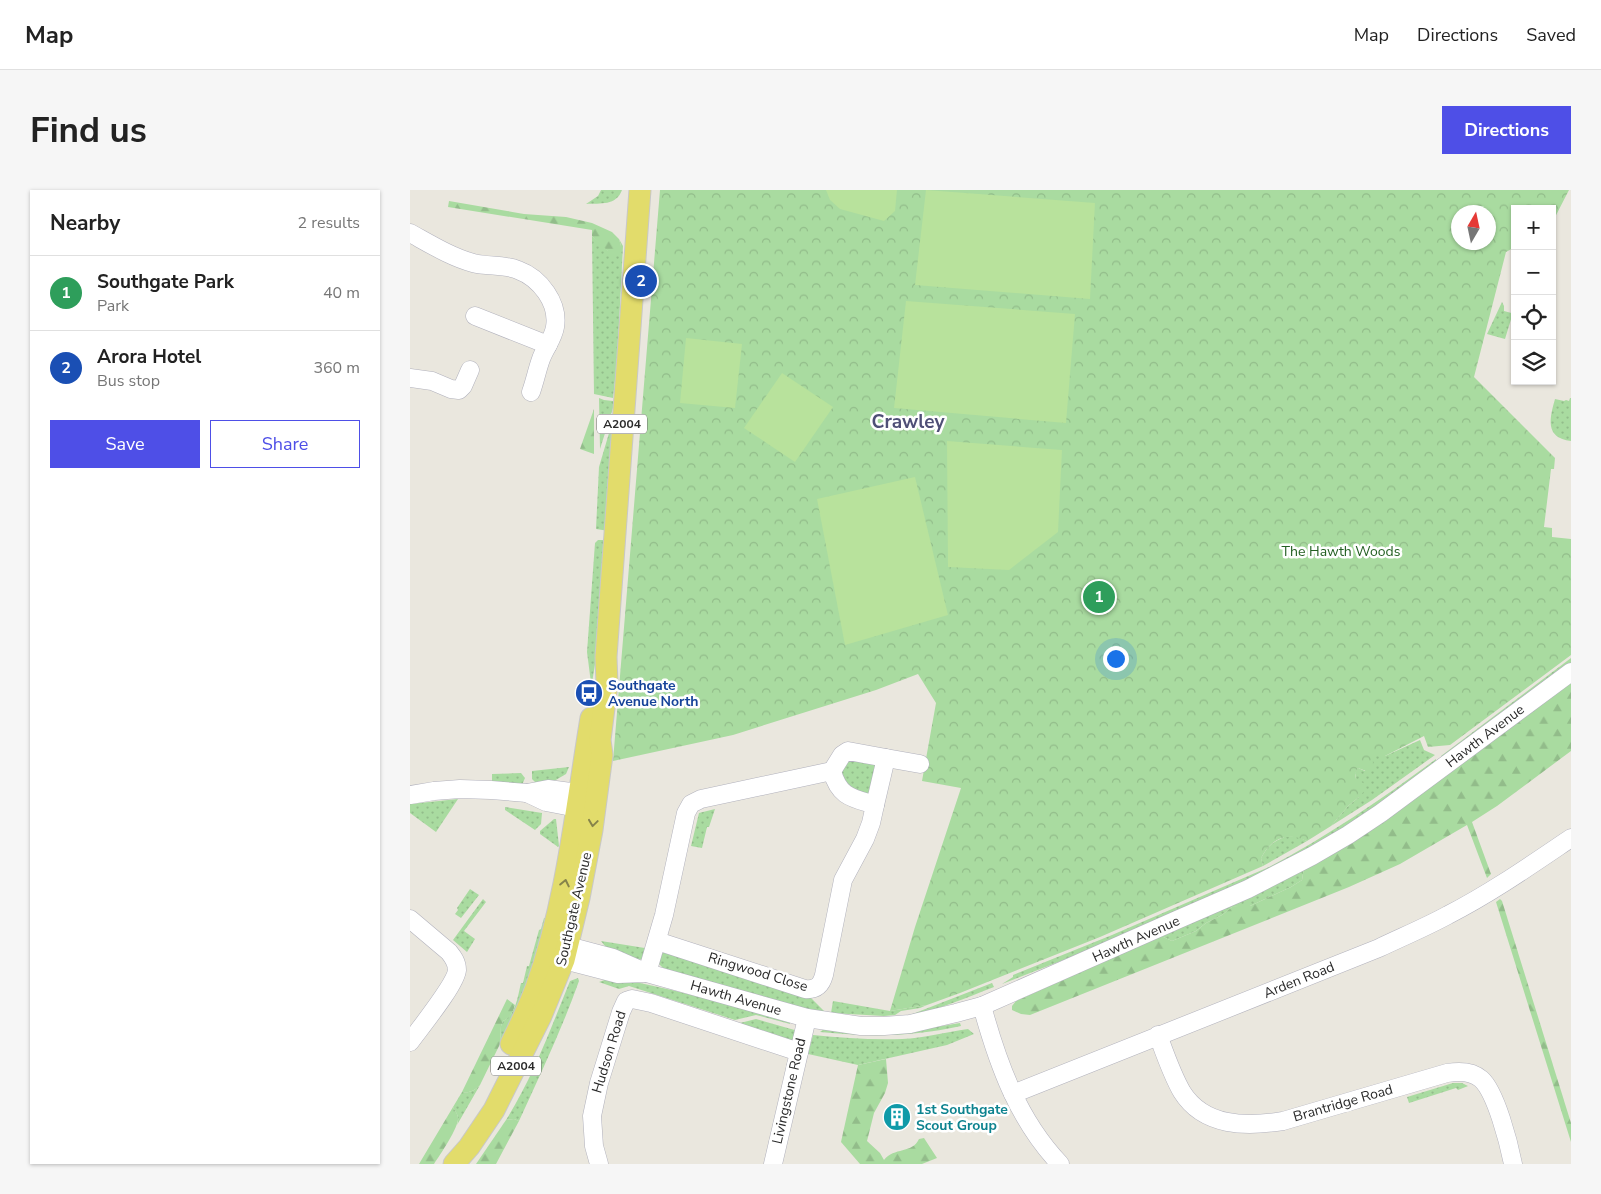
<!DOCTYPE html>
<html lang="en">
<head>
<meta charset="utf-8">
<style>
  body { margin:0; font-family:"Nunito Sans",sans-serif; background:#f6f6f6; color:#222 }
  .controls { position:absolute; right:15px; top:15px; display:grid; overflow:hidden; border-radius:0px; box-shadow:0 1px 4px #0004 }
  .controls button { width:45px; height:45px; display:grid; place-items:center; padding:0; border:0; border-bottom:1px solid #e0e0e0; background:#fff; color:#222; font:25px sans-serif }
  .compass { position:absolute; left:1041px; top:15px; width:45px; height:45px; border-radius:50%; background:#fff; box-shadow:0 1px 4px #0004; rotate:9deg }
  .you { position:absolute; left:705px; top:468px; width:18px; height:18px; margin:-12px; border:4px solid #fff; border-radius:50%; background:#1a73e8; box-shadow:0 0 0 8px #1a73e833 }
  .badge { display:grid; place-items:center; width:32px; height:32px; border-radius:50%; background:#4e4fe7; color:#fff; font-size:16px; font-weight:700 }
  .pin { position:absolute; translate:-50% -50%; border:2px solid #fff; box-shadow:0 1px 5px #0006 }
  .list { margin:0; padding:0; list-style:none }
  h2 { display:flex; justify-content:space-between; align-items:center; height:65px; margin:0; padding:0 20px; font-size:21px }
  h2 small { font-size:16px; font-weight:400; color:#767676 }
  .list li { display:grid; grid-template-columns:32px 1fr auto; gap:15px; align-items:center; box-sizing:border-box; height:75px; padding:0 20px; border-top:1px solid #e0e0e0 }
  .list b { display:block; font-size:19px; white-space:nowrap }
  .list p { margin:0; font-size:16px; white-space:nowrap; color:#767676 }
  .list em { font-size:16px; font-style:normal; color:#767676 }
  .actions { display:flex; gap:10px; padding:15px 20px }
  .actions a { flex:1; padding:11px 0; border:1px solid #4e4fe7; border-radius:0px; text-align:center; font-size:18px; color:#4e4fe7 }
  .actions .main { background:#4e4fe7; color:#fff }
  .icon { flex:none; width:28px; height:28px; fill:none; stroke:currentColor; stroke-width:2; stroke-linecap:round; stroke-linejoin:round }
  .map { position:relative; flex:none; width:1161px; height:974px; overflow:hidden; border-radius:0px }
  header { display:flex; align-items:center; gap:30px; box-sizing:border-box; height:70px; padding:0 25px; background:#fff; border-bottom:1px solid #e0e0e0 }
  header strong { font-size:24px }
  nav { display:flex; gap:28px; margin-inline-start:auto; font-size:18px }
  .intro { display:flex; align-items:center; justify-content:space-between; box-sizing:border-box; height:120px; padding:0 30px }
  h1 { margin:0; font-size:35px }
  .button { padding:12px 22px; border-radius:0px; background:#4e4fe7; color:#fff; font-size:18px; font-weight:700 }
  main { display:flex; gap:30px; padding:0 30px }
  aside { flex:1; background:#fff; border-radius:0px; box-shadow:0 1px 4px #0004 }
  .map>svg:first-child { display:block }
  .grass { fill:url(#grass-dots) }
  .forest { fill:url(#forest-firs) }
  .park { fill:url(#park-crowns); fill-rule:evenodd }
  .pitch { fill:#b8e29c }
  .lines { fill:none; stroke-linecap:round; stroke-linejoin:round }
  .minor-casing { stroke:#b1b1bc; stroke-width:19 }
  .major-casing { stroke:#c8c8c8; stroke-width:23 }
  .minor { stroke:#fff; stroke-width:18 }
  .major { stroke:#e2dc6b; stroke-width:21 }
  .oneway { stroke:#86834a }
  .labels { text-anchor:middle; dominant-baseline:central; stroke-width:5; stroke-linejoin:round; paint-order:stroke }
  .shield { fill:#fff; stroke:#6a6a6a; stroke-width:1 }
  .shield-label { font-size:12px; font-weight:bold; fill:#2a2a2a }
  .park-label { font-size:14px; fill:#235f22; stroke:#fff }
  .transit-label { font-size:14px; font-weight:bold; fill:#164399; stroke:#fff; text-anchor:start }
  .street-label { font-size:14px; fill:#2a2a2a; stroke:#fff }
  .culture-label { font-size:14px; font-weight:bold; fill:#0d838f; stroke:#fff; text-anchor:start }
  .district-label { font-size:19px; font-weight:bold; fill:#4f4f76; stroke:#fff }
</style>
</head>
<body>
<header>
<strong>Map</strong>
<nav><a>Map</a><a>Directions</a><a>Saved</a></nav>
</header>
<div class="intro"><h1>Find us</h1><a class="button">Directions</a></div>
<main>
<aside>
<h2>Nearby<small>2 results</small></h2>
<ul class="list">
<li><span class="badge" style="background:#2e9e5b">1</span><div><b>Southgate Park</b><p>Park</p></div><em>40 m</em></li>
<li><span class="badge" style="background:#1a4fb4">2</span><div><b>Arora Hotel</b><p>Bus stop</p></div><em>360 m</em></li>
</ul>
<div class="actions"><a class="main">Save</a><a>Share</a></div>
</aside>
<div class="map">
<svg width="1161" height="974" viewBox="0 0 1161 974">
  <defs>
    <pattern id="grass-dots" width="8" height="8" patternUnits="userSpaceOnUse" patternTransform="scale(1.25)"><rect width="8" height="8" fill="#a9dba0"/><path d="M2 2h.1M6 6h.1" fill="none" stroke="#92bc8a" stroke-width="1.8" stroke-linecap="round"/></pattern>
    <pattern id="forest-firs" width="22" height="20" patternUnits="userSpaceOnUse" patternTransform="scale(1.25)"><rect width="22" height="20" fill="#a9dba0"/><path d="M5 1l3.5 6h-7zM16 11l3.5 6h-7z" fill="#92bc8a"/></pattern>
    <pattern id="park-crowns" width="20" height="18" patternUnits="userSpaceOnUse" patternTransform="scale(1.25)"><rect width="20" height="18" fill="#a9dba0"/><path d="M2 6a3 3 0 1 1 6 0M12 15a3 3 0 1 1 6 0" fill="none" stroke="#92bc8a"/></pattern>
  </defs>
  <rect width="100%" height="100%" fill="#eae7de"/>
  <!-- grass -->
  <g class="grass">
    <path d="M 191,0 L 212,0 C 206,16 191,13 176,14 L 188,6 Z"/>
    <path d="M 182,46 L 194,56 L 198,61 L 211,56 L 209,49 L 213,56 L 207,173 L 203,208 L 184,204 Z"/>
    <path d="M 1092,112 L 1094,116 L 1094,121 L 1105,124 L 1105,126 L 1102,126 L 1095,149 L 1077,144 Z"/>
    <path d="M 189,208 L 194,210 L 203,211 L 203,218 L 190,259 Z"/>
    <path d="M 1160,208 L 1161,208 L 1161,251 C 1134,248 1140,227 1145,209 L 1154,211 L 1156,210 L 1159,211 Z"/>
    <path d="M 207,216 L 199,341 L 186,339 L 189,277 Z"/>
    <path d="M 188,350 L 198,350 L 189,449 L 182,493 L 181,493 L 177,462 L 185,353 Z"/>
    <path d="M 1161,468 L 1161,474 L 1033,569 L 1031,566 Z"/>
    <path d="M 1010,550 L 1014,560 L 1025,565 L 962,610 L 921,636 L 938,616 L 949,607 L 945,583 L 948,578 L 955,581 L 962,566 L 975,566 Z"/>
    <path d="M 435,568 L 466,571 L 462,605 L 435,598 L 430,575 Z"/>
    <path d="M 1026,569 L 1026,575 L 973,614 L 880,671 L 836,692 L 656,769 L 592,794 L 603,787 L 603,785 L 702,745 L 859,677 C 918,646 972,609 1026,569 Z"/>
    <path d="M 159,577 L 156,584 L 139,594 L 125,592 L 122,589 L 122,581 Z"/>
    <path d="M 111,583 L 115,588 L 112,595 L 82,593 L 82,584 Z"/>
    <path d="M 48,609 L 26,642 L 0,623 L 0,614 Z"/>
    <path d="M 95,617 L 132,623 L 131,634 L 125,640 L 95,620 Z"/>
    <path d="M 305,619 L 299,637 L 297,637 L 292,658 L 281,656 L 289,623 Z"/>
    <path d="M 144,629 L 146,629 L 149,656 L 148,657 L 130,644 L 130,641 Z"/>
    <path d="M 877,646 L 888,647 L 897,651 L 853,676 L 851,668 C 858,655 864,651 877,646 Z"/>
    <path d="M 894,677 L 892,690 L 881,697 L 840,716 L 822,717 L 812,725 L 796,733 L 786,741 L 762,751 L 751,746 Z"/>
    <path d="M 60,699 L 69,705 L 51,728 L 45,724 L 48,720 L 47,718 Z"/>
    <path d="M 73,709 L 76,712 L 54,741 L 65,749 L 57,762 L 43,750 Z"/>
    <path d="M 134,728 L 140,729 C 128,769 110,816 90,854 L 91,836 L 93,831 C 106,825 108,805 111,793 L 113,793 L 117,776 L 119,776 L 129,740 L 131,739 Z"/>
    <path d="M 191,751 L 241,759 L 233,769 L 228,770 L 199,761 Z"/>
    <path d="M 255,762 L 399,806 L 419,826 L 291,791 L 253,778 L 249,774 L 250,765 Z"/>
    <path d="M 203,787 L 266,801 L 380,830 L 380,834 L 346,825 L 325,830 L 219,796 L 209,799 L 189,792 Z"/>
    <path d="M 168,788 L 169,791 C 152,839 130,885 109,931 L 104,929 L 96,930 C 123,887 141,838 160,791 Z"/>
    <path d="M 582,793 L 584,797 C 556,808 529,819 501,826 L 500,825 Z"/>
    <path d="M 423,811 L 480,821 L 517,815 L 510,818 L 491,821 L 485,825 L 474,826 L 421,823 Z"/>
    <path d="M 346,829 L 388,841 L 384,852 L 326,834 Z"/>
    <path d="M 550,833 L 551,836 C 501,847 460,847 410,842 L 414,839 L 514,839 Z"/>
    <path d="M 558,839 L 564,844 L 537,855 L 448,875 L 398,864 L 403,845 C 433,848 462,850 492,849 C 514,848 536,842 558,839 Z"/>
    <path d="M 1043,893 L 1052,893 L 1058,896 L 1048,900 L 1046,898 L 999,913 L 997,907 Z"/>
    <path d="M 70,895 L 47,935 C 50,927 47,924 43,917 L 52,902 C 60,903 64,901 70,895 Z"/>
  </g>
  <!-- forest -->
  <g class="forest">
    <path d="M 39,11 L 114,24 L 156,27 L 182,33 L 202,42 L 209,49 L 211,56 L 208,64 L 202,65 L 182,46 L 182,40 L 38,17 Z"/>
    <path d="M 184,219 L 184,264 L 170,259 Z"/>
    <path d="M 1161,492 L 1161,561 L 1087,616 L 1062,632 L 1081,684 L 1077,688 L 1057,635 L 990,674 L 939,697 L 620,825 L 611,824 L 602,820 L 602,816 L 606,811 L 751,746 L 762,751 L 786,741 L 796,733 L 812,725 L 822,717 L 835,715 L 840,716 L 881,697 L 892,690 L 894,677 Z"/>
    <path d="M 1090,709 L 1092,711 L 1161,933 L 1161,952 L 1086,712 Z"/>
    <path d="M 97,809 L 105,815 C 103,822 100,828 93,831 L 91,836 L 90,854 L 70,895 C 64,901 60,903 52,902 Z"/>
    <path d="M 476,869 L 478,893 L 475,903 L 464,923 L 457,951 L 470,963 L 474,970 C 484,957 502,964 509,949 L 514,948 L 527,968 L 512,974 L 450,974 L 431,952 L 448,875 Z"/>
    <path d="M 43,917 C 45,921 48,924 48,928 C 49,937 30,965 24,974 L 9,974 Z"/>
    <path d="M 104,929 L 109,931 L 86,974 L 66,974 L 96,930 Z"/>
  </g>
  <!-- park -->
  <path class="park" d="M 250,0 L 1159,0 L 1142,33 L 1142,19 L 1105,19 L 1105,57 L 1096,62 L 1064,187 L 1145,268 L 1144,279 L 1141,279 L 1134,337 L 1142,338 L 1142,347 L 1161,349 L 1161,465 L 1040,555 L 1018,557 L 1014,546 L 975,566 L 962,566 L 963,573 L 961,581 L 956,581 L 948,578 L 945,584 L 946,589 L 953,592 L 956,599 L 949,607 L 938,616 L 921,636 L 897,651 C 876,641 861,649 851,668 L 853,676 L 690,747 L 550,803 L 517,815 L 480,821 L 505,737 L 551,598 L 512,591 L 526,513 L 508,484 L 466,500 L 323,545 L 203,571 ZM 1048,22 L 1078,22 L 1078,52 L 1048,52 Z"/>
  <!-- pitch -->
  <g class="pitch">
    <path d="M 416,0 L 487,0 L 485,21 L 474,31 L 430,19 L 420,10 Z"/>
    <path d="M 516,0 L 685,13 L 680,109 L 505,95 Z"/>
    <path d="M 496,111 L 665,124 L 656,233 L 484,218 Z"/>
    <path d="M 276,148 L 332,154 L 325,218 L 270,213 Z"/>
    <path d="M 372,183 L 423,217 L 385,272 L 334,238 Z"/>
    <path d="M 537,251 L 652,260 L 648,342 L 599,380 L 538,377 Z"/>
    <path d="M 505,287 L 538,425 L 435,455 L 407,309 Z"/>
  </g>
  <g class="lines">
    <defs>
      <g id="minor">
        <path d="M 0,43 C 20,54 41,67 63,73 C 78,77 94,74 108,80 C 130,88 149,113 145,137 C 143,149 135,158 131,169 C 127,180 125,191 121,202"/>
        <path d="M 65,126 L 138,155"/>
        <path d="M 0,188 L 22,191 L 41,199 L 49,200 L 53,196 L 60,180"/>
        <path d="M 117,603 L 136,612 L 167,618 L 175,608"/>
        <path d="M 0,605 L 24,601 L 50,599 L 81,600 L 117,603 L 138,599 L 183,605"/>
        <path d="M 465,615 L 476,568 L 510,574"/>
        <path d="M 0,729 L 39,762 C 43,767 47,772 47,780 C 46,794 10,838 0,852"/>
        <path d="M 247,751 L 395,799 C 406,800 411,796 414,785 L 433,690 L 455,649 L 461,633 L 465,615 C 442,608 429,607 422,581 L 432,565 L 438,561 L 476,568"/>
        <path d="M 147,760 L 154,770 L 208,784 L 234,783"/>
        <path d="M 148,764 L 158,756 L 203,768 L 237,783 L 397,828 L 451,836 L 474,836 L 500,834 L 546,823 L 572,816 L 769,729 L 838,699 L 902,666 L 938,645 L 971,623 L 1161,482"/>
        <path d="M 237,783 L 254,725 L 276,623 L 281,614 L 291,609 L 422,581"/>
        <path d="M 572,816 C 588,874 608,930 650,974"/>
        <path d="M 748,845 C 755,864 762,885 772,902 C 794,937 836,937 873,931 L 1037,883 C 1049,881 1062,881 1071,889 C 1086,902 1099,954 1103,974"/>
        <path d="M 603,904 L 969,758 C 992,747 1016,737 1038,725 C 1081,703 1121,675 1161,648"/>
        <path d="M 189,974 L 184,956 L 182,926 L 189,893 L 211,822 L 216,811 L 222,809 L 241,813 L 389,862"/>
        <path d="M 363,974 L 397,828"/>
      </g>
      <g id="major">
        <path d="M 101,854 C 110,835 119,817 126,798 C 157,711 166,618 181,528"/>
        <path d="M 44,974 L 59,957 L 84,920 L 131,826 L 154,770 L 169,708 L 182,640 L 192,565 L 190,550 L 197,494 L 196,467 L 230,0"/>
      </g>
    </defs>
    <!-- minor casing -->
    <use href="#minor" class="minor-casing"/>
    <!-- major casing -->
    <use href="#major" class="major-casing"/>
    <!-- minor -->
    <use href="#minor" class="minor"/>
    <!-- major -->
    <use href="#major" class="major"/>
  </g>
  <!-- one-way arrows -->
  <defs><path id="oneway-chevron" d="M-2-3.5L2.5 0L-2 3.5" fill="none" stroke-width="1.6" stroke-linecap="round" stroke-linejoin="round" transform="scale(1.25)"/></defs>
  <g class="oneway">
    <use href="#oneway-chevron" transform="translate(183 633) rotate(98)"/>
    <use href="#oneway-chevron" transform="translate(155 693) rotate(-78)"/>
  </g>
  <!-- icons -->
  <defs>
    <symbol id="bus-disc" viewBox="-11 -11 22 22"><circle r="9.5" fill="#1a4fb4" stroke="#fff"/><path d="M-5-6H5V4H4V6H2V4H-2V6H-4V4H-5ZM-3.5-4V0h7V-4ZM-3.5 1.2v1.5H-2V1.2ZM2 1.2v1.5H3.5V1.2Z" fill="#fff"/></symbol>
    <symbol id="building-disc" viewBox="-11 -11 22 22"><circle r="9.5" fill="#0f9aa8" stroke="#fff"/><path d="M-4-6H4V6H1V3H-1V6H-4ZM-2.5-4.3h1.7v1.8h-1.7ZM.8-4.3h1.7v1.8H.8ZM-2.5-1h1.7V.8h-1.7ZM.8-1h1.7V.8H.8Z" fill="#fff"/></symbol>
  </defs>
  <g fill-rule="evenodd">
    <use href="#bus-disc" x="163" y="487" width="32" height="32"/>
    <use href="#building-disc" x="471" y="911" width="32" height="32"/>
  </g>
  <g class="labels">
    <!-- shield labels -->
    <g class="shield">
      <rect x="187" y="224.5" width="50" height="19" rx="4"/>
      <rect x="81" y="866.5" width="50" height="19" rx="4"/>
    </g>
    <g class="shield-label">
      <text x="212" y="234">A2004</text>
      <text x="106" y="876">A2004</text>
    </g>
    <!-- park labels -->
    <g class="park-label">
      <text x="931" y="361">The Hawth Woods</text>
    </g>
    <!-- transit labels -->
    <g class="transit-label">
      <text x="198" y="495">Southgate<tspan x="198" dy="16">Avenue North</tspan></text>
    </g>
    <!-- street labels -->
    <g class="street-label">
      <text transform="translate(1075 546) rotate(-37)">Hawth Avenue</text>
      <text transform="translate(164 719) rotate(-77)">Southgate Avenue</text>
      <text transform="translate(726 749) rotate(-24)">Hawth Avenue</text>
      <text transform="translate(348 782) rotate(17)">Ringwood Close</text>
      <text transform="translate(889 790) rotate(-22)">Arden Road</text>
      <text transform="translate(326 808) rotate(16)">Hawth Avenue</text>
      <text transform="translate(199 862) rotate(-73)">Hudson Road</text>
      <text transform="translate(379 901) rotate(-77)">Livingstone Road</text>
      <text transform="translate(933 913) rotate(-16)">Brantridge Road</text>
    </g>
    <!-- culture labels -->
    <g class="culture-label">
      <text x="506" y="919">1st Southgate<tspan x="506" dy="16">Scout Group</tspan></text>
    </g>
    <!-- district labels -->
    <g class="district-label">
      <text x="498" y="232">Crawley</text>
    </g>
  </g>
</svg>
<div class="controls">
<button>+</button>
<button>−</button>
<button><svg class="icon" aria-label="locate" viewBox="0 0 24 24"><circle cx="12" cy="12" r="6"/><path d="M12 2v4M12 18v4M2 12h4M18 12h4"/></svg></button>
<button><svg class="icon" aria-label="layers" viewBox="0 0 24 24"><path d="M12 4l9 5-9 5-9-5zM3 14l9 5 9-5"/></svg></button>
</div>
<svg class="compass" viewBox="-18 -18 36 36"><path d="M0-13l5 13h-10z" fill="#e53935"/><path d="M0 13l5-13h-10z" fill="#767676"/></svg>
<div class="you"></div>
<div class="pin badge" style="left:689px;top:407px;background:#2e9e5b">1</div>
<div class="pin badge" style="left:231px;top:91px;background:#1a4fb4">2</div>
</div>
</main>
</body>
</html>
